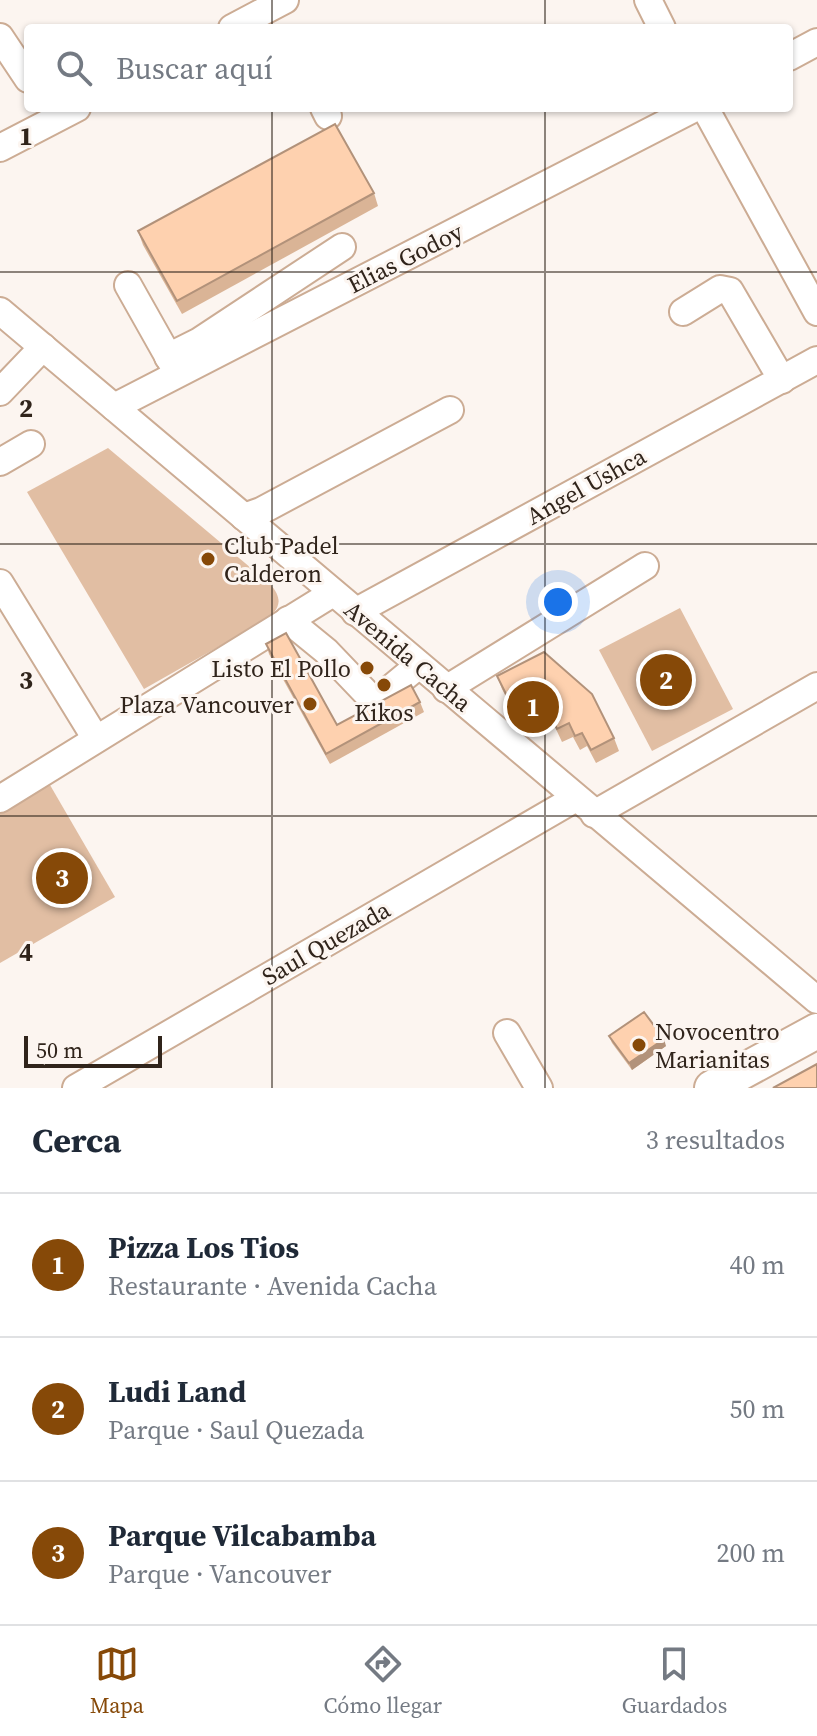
<!DOCTYPE html>
<html lang="es">
<head>
<meta charset="utf-8">
<style>
  body { margin:0; font-family:"Source Serif 4",serif; background:#f6f6f7; color:#1f2937 }
  .scale { position:absolute; left:24px; bottom:20px; width:138px; box-sizing:border-box; padding-left:8px; border:4px solid #30241b; border-top:0; font-size:22px; line-height:28px; white-space:nowrap; color:#30241b; -webkit-text-stroke:6px #fcf5f0; paint-order:stroke }
  .you { position:absolute; left:558px; top:602px; width:28px; height:28px; margin:-20px; border:6px solid #fff; border-radius:50%; background:#1a73e8; box-shadow:0 0 0 12px #1a73e833 }
  .badge { display:grid; place-items:center; width:52px; height:52px; border-radius:50%; background:#864908; color:#fff; font-size:26px; font-weight:700 }
  .pin { position:absolute; translate:-50% -50%; border:4px solid #fff; box-shadow:0 2px 8px #0006 }
  .list { margin:0; padding:0; list-style:none }
  h2 { display:flex; justify-content:space-between; align-items:center; height:104px; margin:0; padding:0 32px; font-size:34px }
  h2 small { font-size:26px; font-weight:400; color:#747a83 }
  .list li { display:grid; grid-template-columns:52px 1fr auto; gap:24px; align-items:center; box-sizing:border-box; height:144px; padding:0 32px; border-top:2px solid #e0e1e3 }
  .list b { display:block; font-size:30px; white-space:nowrap }
  .list p { margin:0; font-size:26px; white-space:nowrap; color:#747a83 }
  .list em { font-size:26px; font-style:normal; color:#747a83 }
  .icon { flex:none; width:44px; height:44px; fill:none; stroke:currentColor; stroke-width:2; stroke-linecap:round; stroke-linejoin:round }
  .map { position:relative; flex:none; width:817px; height:1088px; overflow:hidden }
  .search { position:absolute; background:#fff; box-shadow:0 2px 6px #0004; left:24px; right:24px; top:24px; height:88px; display:flex; align-items:center; gap:20px; box-sizing:border-box; padding:0 28px; border-radius:8px; color:#747a83; font-size:30px }
  .sheet { height:536px; background:#fff }
  nav { display:flex; justify-content:space-around; align-items:center; box-sizing:border-box; height:112px; border-top:2px solid #e0e1e3; background:#fff; font-size:22px; color:#747a83 }
  nav a { display:grid; justify-items:center; gap:4px }
  nav .on { color:#864908 }
  .map>svg:first-child { display:block }
  .green { fill:#e1bea3 }
  .lines { fill:none; stroke-linecap:round; stroke-linejoin:round }
  .minor-casing { stroke:#ccac94; stroke-width:30 }
  .major-casing { stroke:#ccac94; stroke-width:38 }
  .minor { stroke:#fff; stroke-width:26 }
  .major { stroke:#fff; stroke-width:34 }
  .wall { fill:#dab496 }
  .shaded-wall { fill:#b2927a }
  .building { fill:#fed1af; stroke:#b2927a; stroke-width:2 }
  .grid { fill:none; stroke:#30241b; stroke-width:2; stroke-opacity:0.55 }
  .poi-dot { fill:#864908; stroke:#fcf5f0; stroke-width:3 }
  .labels { text-anchor:middle; dominant-baseline:central; stroke-width:6; stroke-linejoin:round; paint-order:stroke }
  .street-label { font-size:24px; fill:#30241b; stroke:#fcf5f0 }
  .poi-label { font-size:24px; fill:#30241b; stroke:#fcf5f0; text-anchor:start }
  .grid-label { font-size:26px; text-anchor:middle; font-weight:bold; fill:#30241b; stroke:#fcf5f0; stroke-width:6; stroke-linejoin:round; paint-order:stroke }
</style>
</head>
<body>
<div class="map">
<svg width="817" height="1088" viewBox="0 0 817 1088">
  <rect width="100%" height="100%" fill="#fcf5f0"/>
  <!-- green -->
  <g class="green">
    <path d="M 108,448 L 270,584 C 285,601 279,611 262,622 L 144,689 L 27,492 Z"/>
    <path d="M 680,608 L 733,709 L 652,751 L 599,650 Z"/>
    <path d="M 50,785 L 115,897 L 0,963 L 0,814 Z"/>
  </g>
  <g class="lines">
    <defs>
      <g id="minor">
        <path d="M 648,0 L 662,28"/>
        <path d="M 232,28 L 285,0"/>
        <path d="M 0,37 L 28,79"/>
        <path d="M 789,57 L 817,42"/>
        <path d="M 324,108 L 328,116"/>
        <path d="M 705,108 L 817,312"/>
        <path d="M 0,148 L 77,108"/>
        <path d="M 128,285 L 177,372"/>
        <path d="M 0,311 L 817,1000"/>
        <path d="M 683,312 L 720,289 L 730,291 L 782,380"/>
        <path d="M 168,357 L 198,342 L 342,247"/>
        <path d="M 0,392 L 43,347"/>
        <path d="M 114,407 L 695,108"/>
        <path d="M 0,462 L 31,444"/>
        <path d="M 244,517 L 261,511 L 450,410"/>
        <path d="M 0,583 L 96,739"/>
        <path d="M 355,612 L 817,360"/>
        <path d="M 288,620 L 326,651 L 370,697 L 379,698 L 419,665"/>
        <path d="M 446,689 L 645,566"/>
        <path d="M 0,799 L 333,593"/>
        <path d="M 594,814 L 817,686"/>
        <path d="M 507,1033 L 539,1088"/>
        <path d="M 76,1088 L 576,798"/>
      </g>
      <path id="major" d="M 712,1088 L 817,1031"/>
    </defs>
    <!-- minor casing -->
    <use href="#minor" class="minor-casing"/>
    <!-- major casing -->
    <use href="#major" class="major-casing"/>
    <!-- minor -->
    <use href="#minor" class="minor"/>
    <!-- major -->
    <use href="#major" class="major"/>
  </g>
  <!-- wall -->
  <g class="wall">
    <path d="M 374,193 L 378,206 L 182,314 L 143,245 L 138,231 Z"/>
    <path d="M 266,644 L 337,725 L 420,702 L 424,712 L 330,764 L 269,654 Z"/>
    <path d="M 497,676 L 614,738 L 619,751 L 596,763 L 587,746 L 580,750 L 573,737 L 562,742 L 555,727 L 546,732 L 538,716 L 528,721 L 520,705 L 512,709 L 502,689 Z"/>
    <path d="M 609,1036 L 666,1046 L 632,1070 L 612,1043 Z"/>
  </g>
  <!-- shaded-wall -->
  <path class="shaded-wall" d="M 664,1039 L 666,1046 L 632,1070 L 629,1063 Z"/>
  <!-- building -->
  <g class="building">
    <path d="M 335,124 L 374,193 L 177,301 L 138,231 Z"/>
    <path d="M 286,633 L 337,725 L 411,685 L 420,702 L 326,754 L 266,644 Z"/>
    <path d="M 544,652 L 592,694 L 614,738 L 591,750 L 582,733 L 575,736 L 569,723 L 557,729 L 550,714 L 541,718 L 533,702 L 523,707 L 515,692 L 507,696 L 497,676 Z"/>
    <path d="M 644,1012 L 664,1039 L 629,1063 L 609,1036 Z"/>
    <path d="M 817,1064 L 817,1088 L 773,1088 Z"/>
  </g>
  <!-- grid -->
  <path class="grid" d="M 272,0 L 272,28M 545,0 L 545,28M 272,108 L 272,1088M 545,108 L 545,1088M 0,272 L 817,272M 0,544 L 817,544M 0,816 L 817,816"/>
  <!-- markers -->
  <g class="poi-dot">
    <circle cx="208" cy="559" r="8"/>
    <circle cx="367" cy="668" r="8"/>
    <circle cx="384" cy="685" r="8"/>
    <circle cx="310" cy="704" r="8"/>
    <circle cx="639" cy="1045" r="8"/>
  </g>
  <g class="labels">
    <!-- street labels -->
    <g class="street-label">
      <text transform="translate(405 258) rotate(-27)">Elias Godoy</text>
      <text transform="translate(586 486) rotate(-29)">Angel Ushca</text>
      <text transform="translate(408 656) rotate(40)">Avenida Cacha</text>
      <text transform="translate(326 943) rotate(-30)">Saul Quezada</text>
    </g>
    <!-- poi labels -->
    <g class="poi-label">
      <text x="224" y="545">Club Padel<tspan x="224" dy="28">Calderon</tspan></text>
      <text x="351" y="668" text-anchor="end">Listo El Pollo</text>
      <text x="294" y="704" text-anchor="end">Plaza Vancouver</text>
      <text x="384" y="712" text-anchor="middle">Kikos</text>
      <text x="655" y="1031">Novocentro<tspan x="655" dy="28">Marianitas</tspan></text>
    </g>
  </g>
  <g class="grid-label">
    <text x="26" y="145">1</text>
    <text x="26" y="417">2</text>
    <text x="26" y="689">3</text>
    <text x="26" y="961">4</text>
  </g>
</svg>
<div class="scale">50 m</div>
<div class="you"></div>
<div class="pin badge" style="left:533px;top:707px">1</div>
<div class="pin badge" style="left:666px;top:680px">2</div>
<div class="pin badge" style="left:62px;top:878px">3</div>
<div class="search"><svg class="icon" aria-label="search" viewBox="0 0 24 24"><circle cx="10" cy="10" r="6"/><path d="M15 15l6 6"/></svg>Buscar aquí</div>
</div>
<section class="sheet">
<h2>Cerca<small>3 resultados</small></h2>
<ul class="list">
<li><span class="badge">1</span><div><b>Pizza Los Tios</b><p>Restaurante · Avenida Cacha</p></div><em>40 m</em></li>
<li><span class="badge">2</span><div><b>Ludi Land</b><p>Parque · Saul Quezada</p></div><em>50 m</em></li>
<li><span class="badge">3</span><div><b>Parque Vilcabamba</b><p>Parque · Vancouver</p></div><em>200 m</em></li>
</ul>
</section>
<nav>
<a class="on"><svg class="icon" aria-label="map" viewBox="0 0 24 24"><path d="M3 6l6-2 6 2 6-2v14l-6 2-6-2-6 2zM9 4v14M15 6v14"/></svg>Mapa</a>
<a><svg class="icon" aria-label="directions" viewBox="0 0 24 24"><path d="M12 3l9 9-9 9-9-9zM9 14v-3h6M13 9l2 2-2 2"/></svg>Cómo llegar</a>
<a><svg class="icon" aria-label="saved" viewBox="0 0 24 24"><path d="M7 4h10v16l-5-4-5 4z"/></svg>Guardados</a>
</nav>
</body>
</html>
